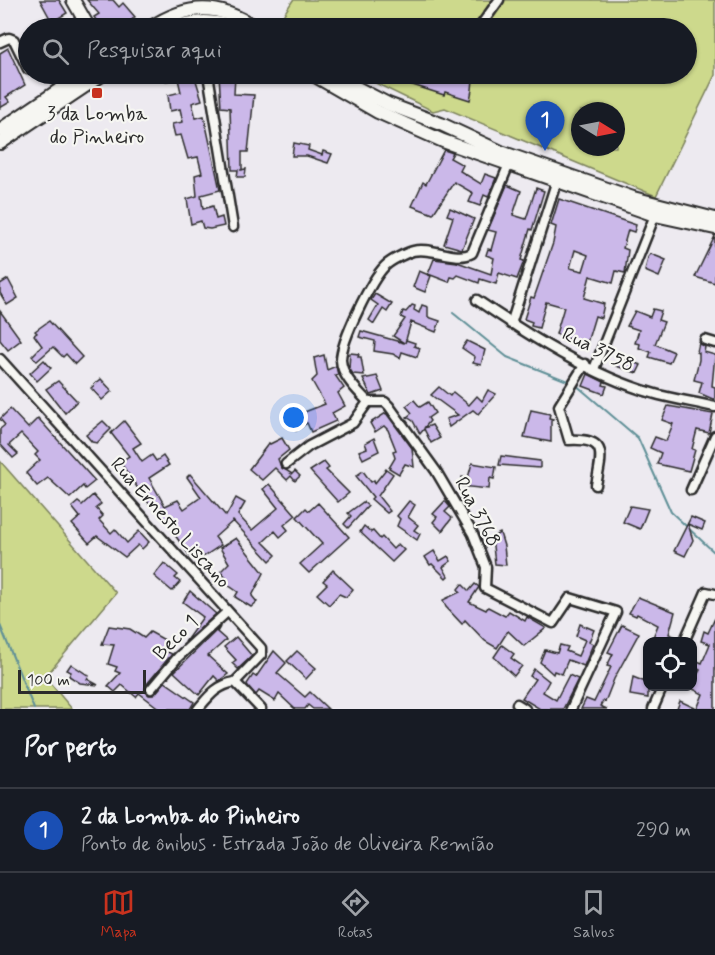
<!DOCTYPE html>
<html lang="pt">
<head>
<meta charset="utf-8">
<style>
  body { margin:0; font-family:Mynerve,sans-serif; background:#20242c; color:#f1f3f6 }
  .controls { position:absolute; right:18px; bottom:18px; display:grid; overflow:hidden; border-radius:12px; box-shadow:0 2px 4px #0004 }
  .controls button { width:54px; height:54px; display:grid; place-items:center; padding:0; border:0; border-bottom:2px solid #363941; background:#171b24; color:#f1f3f6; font:30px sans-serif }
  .compass { position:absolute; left:571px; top:102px; width:54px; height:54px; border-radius:50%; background:#171b24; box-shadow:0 2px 4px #0004; rotate:100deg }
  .scale { position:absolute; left:18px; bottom:15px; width:128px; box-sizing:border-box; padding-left:6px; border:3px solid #2b2b2b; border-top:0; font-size:16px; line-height:21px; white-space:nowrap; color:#2b2b2b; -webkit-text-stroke:4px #f6f6f2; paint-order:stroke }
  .you { position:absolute; left:294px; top:418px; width:21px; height:21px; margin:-15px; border:4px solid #fff; border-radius:50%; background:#1a73e8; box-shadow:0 0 0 9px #1a73e833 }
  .badge { display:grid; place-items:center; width:39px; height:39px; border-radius:50%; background:#c8321e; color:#fff; font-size:20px; font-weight:700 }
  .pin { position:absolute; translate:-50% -50px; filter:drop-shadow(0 2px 3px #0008) }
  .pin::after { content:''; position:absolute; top:32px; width:21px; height:18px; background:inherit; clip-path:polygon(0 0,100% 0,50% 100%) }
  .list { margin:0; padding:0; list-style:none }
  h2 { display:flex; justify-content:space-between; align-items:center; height:78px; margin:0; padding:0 24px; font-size:26px }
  h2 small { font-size:20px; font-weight:400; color:#9ea1a6 }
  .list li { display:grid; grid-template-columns:39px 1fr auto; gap:18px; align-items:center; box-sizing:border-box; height:84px; padding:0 24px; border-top:2px solid #363941 }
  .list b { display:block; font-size:22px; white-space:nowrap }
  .list p { margin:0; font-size:20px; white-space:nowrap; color:#9ea1a6 }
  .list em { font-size:20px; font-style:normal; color:#9ea1a6 }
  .icon { flex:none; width:33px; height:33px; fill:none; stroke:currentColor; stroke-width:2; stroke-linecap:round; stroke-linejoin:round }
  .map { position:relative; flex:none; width:715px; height:709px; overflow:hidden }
  .search { position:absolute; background:#171b24; box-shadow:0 2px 4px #0004; left:18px; right:18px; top:18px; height:66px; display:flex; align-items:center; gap:15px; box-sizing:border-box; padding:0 21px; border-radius:33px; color:#9ea1a6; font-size:22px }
  .sheet { height:162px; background:#171b24 }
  nav { display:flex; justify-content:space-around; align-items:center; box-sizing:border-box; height:84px; border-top:2px solid #363941; background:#171b24; font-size:16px; color:#9ea1a6 }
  nav a { display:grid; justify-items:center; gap:3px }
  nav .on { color:#c8321e }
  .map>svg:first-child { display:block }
  .green { fill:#cdd98c; stroke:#7c825c; stroke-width:1.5; fill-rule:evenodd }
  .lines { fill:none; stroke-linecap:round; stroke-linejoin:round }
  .stream { stroke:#609097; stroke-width:2 }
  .building { fill:#cbb8e9; stroke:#2b2b2b; stroke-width:1.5; fill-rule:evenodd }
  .minor-casing { stroke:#2b2b2b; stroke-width:13 }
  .secondary-casing { stroke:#2b2b2b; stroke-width:16 }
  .minor { stroke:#f6f6f2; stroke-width:8 }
  .secondary { stroke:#f6f6f2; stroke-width:12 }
  .poi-dot { fill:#c8321e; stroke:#f6f6f2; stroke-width:2 }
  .labels { text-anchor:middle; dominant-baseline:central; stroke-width:4.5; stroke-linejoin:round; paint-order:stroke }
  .poi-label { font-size:20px; fill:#2b2b2b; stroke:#f6f6f2 }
  .street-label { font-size:20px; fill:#2b2b2b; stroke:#f6f6f2 }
</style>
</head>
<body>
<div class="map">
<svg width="715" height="709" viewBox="0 0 715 709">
  <rect width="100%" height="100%" fill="#edeaf0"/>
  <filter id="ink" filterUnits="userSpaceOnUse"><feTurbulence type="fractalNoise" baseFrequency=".0167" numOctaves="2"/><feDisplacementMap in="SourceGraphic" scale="12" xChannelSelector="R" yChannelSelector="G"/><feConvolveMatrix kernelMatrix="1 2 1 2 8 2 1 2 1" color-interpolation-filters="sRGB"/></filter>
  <g filter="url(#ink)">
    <!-- green -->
    <g class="green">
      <path d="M 293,0 L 715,0 L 715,75 L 656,196 L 445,108 L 433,111 L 357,74 L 686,74 L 686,28 L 275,28 ZM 580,111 L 616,111 L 616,147 L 580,147 Z"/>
      <path d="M 0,461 L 116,593 L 45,677 L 72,709 L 0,709 Z"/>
    </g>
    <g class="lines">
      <!-- stream -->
      <g class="stream">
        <path d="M 453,313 L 507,357 L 570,382"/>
        <path d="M 575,384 L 638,438 L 671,512 L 715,553"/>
        <path d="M 0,625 L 34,709"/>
      </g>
    </g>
    <!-- building -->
    <g class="building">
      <path d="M 40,0 L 59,0 L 67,13 L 52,22 Z"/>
      <path d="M 87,0 L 113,0 L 119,7 L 123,3 L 135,17 L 122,28 L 101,28 L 94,17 L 99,14 Z"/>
      <path d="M 8,48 L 25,85 L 6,97 L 10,102 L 0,108 L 0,53 Z"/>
      <path d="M 164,74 L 194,74 L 202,100 L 192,103 L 196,118 L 204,116 L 220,190 L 201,195 L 203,209 L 213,206 L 216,219 L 222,217 L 224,226 L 210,229 L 203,228 L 201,221 L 191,224 L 187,199 L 197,196 L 195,175 L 202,173 L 198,157 L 188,159 L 181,135 L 175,136 L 172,124 L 183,122 L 180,109 L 170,111 L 168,95 L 181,92 L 178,79 L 166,81 Z"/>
      <path d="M 219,74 L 235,75 L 234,94 L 254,95 L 248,152 L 242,152 L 242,170 L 240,170 L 246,169 L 245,177 L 237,177 L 238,170 L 232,170 L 230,108 L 221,107 Z"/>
      <path d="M 378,74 L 452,74 L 473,79 L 472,90 L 470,100 L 445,92 L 444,95 Z"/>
      <path d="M 294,143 L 309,146 L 308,150 L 322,155 L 323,151 L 332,154 L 328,163 L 307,156 L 292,156 Z"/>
      <path d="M 444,150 L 453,153 L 450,158 L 463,165 L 460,171 L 481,184 L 485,174 L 496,178 L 488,197 L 484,195 L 480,206 L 469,202 L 473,193 L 454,182 L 433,214 L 412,206 L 423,182 L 426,184 Z"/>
      <path d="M 507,185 L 521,191 L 513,215 L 526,219 L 536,188 L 544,191 L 532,230 L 530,229 L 521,260 L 524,261 L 517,279 L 499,273 L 496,284 L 480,279 L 479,283 L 458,275 L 455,278 L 451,277 L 449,282 L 428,274 L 434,259 L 457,262 L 491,274 L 494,258 L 486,255 L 488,249 L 491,250 L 496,232 L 488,230 Z"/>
      <path d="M 559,199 L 636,225 L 634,232 L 628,230 L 623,248 L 628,250 L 625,273 L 616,271 L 613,283 L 590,276 L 584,298 L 604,304 L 601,318 L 595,316 L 586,346 L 556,334 L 564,307 L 546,302 L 539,328 L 531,326 L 532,322 L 524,319 L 531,297 L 534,298 L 553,243 L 556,227 L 551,225 ZM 575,250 L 588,255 L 583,271 L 570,268 Z"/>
      <path d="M 450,208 L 474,219 L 462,249 L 444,244 L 453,217 L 447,215 Z"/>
      <path d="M 715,236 L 715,283 L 695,277 Z"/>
      <path d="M 651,254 L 666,260 L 659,277 L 645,271 L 648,257 Z"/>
      <path d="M 419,271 L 431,276 L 425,292 L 413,287 Z"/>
      <path d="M 8,279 L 18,298 L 7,305 L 0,293 L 0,284 Z"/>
      <path d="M 375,294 L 392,304 L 387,312 L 383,309 L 374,324 L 369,320 L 378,305 L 371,300 Z"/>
      <path d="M 412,305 L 415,306 L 414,310 L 419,313 L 422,305 L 428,307 L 428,317 L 440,321 L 436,332 L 411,322 L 405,343 L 406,340 L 415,343 L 414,346 L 420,348 L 417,357 L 402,352 L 400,358 L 393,354 L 374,351 L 375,341 L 359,337 L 361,331 L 404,343 L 393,336 L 405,319 L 401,317 L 403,311 L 406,312 Z"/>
      <path d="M 653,309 L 661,311 L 658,320 L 664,322 L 655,344 L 674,352 L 669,363 L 649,357 L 651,352 L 639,348 L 640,344 L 635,343 L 639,330 L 627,326 L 635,311 L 650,317 Z"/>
      <path d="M 0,311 L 21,340 L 8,350 L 0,340 Z"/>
      <path d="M 49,321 L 82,357 L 75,364 L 66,354 L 63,357 L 53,347 L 37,361 L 32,356 L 42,346 L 34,335 L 37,333 L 35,331 Z"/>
      <path d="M 467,341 L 485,350 L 481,365 L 473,363 L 475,357 L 462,348 Z"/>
      <path d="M 699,343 L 705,347 L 704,352 L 715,355 L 712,386 L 715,387 L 715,400 L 699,393 L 702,382 L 694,380 L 699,360 L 699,353 L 697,352 Z"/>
      <path d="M 350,353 L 359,354 L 358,357 L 361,357 L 364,375 L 353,374 L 349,368 Z"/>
      <path d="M 324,355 L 327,370 L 336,366 L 338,375 L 335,375 L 344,388 L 338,393 L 345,406 L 332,413 L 336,421 L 311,432 L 307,423 L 296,431 L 292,426 L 295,424 L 293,421 L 302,413 L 325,404 L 312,381 L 317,376 L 314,358 Z"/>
      <path d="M 619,358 L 641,365 L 637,373 L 616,366 Z"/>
      <path d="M 44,360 L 51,368 L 37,381 L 30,373 Z"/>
      <path d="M 588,374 L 604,382 L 603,385 L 607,386 L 604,394 L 583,386 Z"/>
      <path d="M 377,376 L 383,391 L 371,395 L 363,379 Z"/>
      <path d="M 101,379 L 112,391 L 102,400 L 91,388 Z"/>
      <path d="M 58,381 L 77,401 L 65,413 L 46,389 Z"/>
      <path d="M 439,387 L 450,396 L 453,392 L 469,405 L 477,396 L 482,401 L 488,390 L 496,394 L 478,414 L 473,410 L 449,427 L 446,419 L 458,415 L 431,395 Z"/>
      <path d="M 414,400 L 420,407 L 428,402 L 435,413 L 428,418 L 430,421 L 424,428 L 432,425 L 440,438 L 431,443 L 424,429 L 420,434 L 413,421 L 407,417 L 412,413 L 406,406 Z"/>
      <path d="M 668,406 L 713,414 L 709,433 L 697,430 L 692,449 L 695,450 L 689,471 L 657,464 L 661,453 L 650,448 L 655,437 L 666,441 L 673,424 L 662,420 Z"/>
      <path d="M 10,409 L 28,428 L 38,418 L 95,481 L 85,489 L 83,486 L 70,498 L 48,478 L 37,486 L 26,473 L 40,460 L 35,455 L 38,452 L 21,434 L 9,445 L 18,454 L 13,458 L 0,444 L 0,429 L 5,425 L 0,419 Z"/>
      <path d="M 531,410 L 550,414 L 549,418 L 553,419 L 551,421 L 551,442 L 524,437 Z"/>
      <path d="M 386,413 L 412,448 L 414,467 L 405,464 L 399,474 L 389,468 L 395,458 L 393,451 L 396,450 L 388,430 L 384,426 L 375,432 L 370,423 Z"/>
      <path d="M 103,421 L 111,429 L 97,443 L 92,442 L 86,435 Z"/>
      <path d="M 124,421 L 141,443 L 133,448 L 142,462 L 152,455 L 156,461 L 163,456 L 169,465 L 149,478 L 165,506 L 178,500 L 184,509 L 201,497 L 187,477 L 190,474 L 226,516 L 236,498 L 245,503 L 238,515 L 252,530 L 278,508 L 263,489 L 269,484 L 296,515 L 284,525 L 288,530 L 280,537 L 275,531 L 263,542 L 276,555 L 270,561 L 233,521 L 215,537 L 221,545 L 203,557 L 197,549 L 190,556 L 172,531 L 176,527 L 169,517 L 165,520 L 154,504 L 152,506 L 145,499 L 120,462 L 129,456 L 111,433 Z"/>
      <path d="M 282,438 L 289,450 L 278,459 L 281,467 L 292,474 L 295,471 L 300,476 L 295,481 L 291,476 L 287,480 L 275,468 L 262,480 L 249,469 L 269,443 L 270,444 Z"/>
      <path d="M 374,438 L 379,451 L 363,459 L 359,451 L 367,448 L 365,443 Z"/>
      <path d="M 501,456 L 540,461 L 540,468 L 499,465 Z"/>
      <path d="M 324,462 L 329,468 L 326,470 L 349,493 L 338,502 L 310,471 Z"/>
      <path d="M 472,463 L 496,467 L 494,479 L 490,478 L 489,489 L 461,486 L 462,477 L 468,478 Z"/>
      <path d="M 386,469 L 393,474 L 378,496 L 390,511 L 387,513 L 371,499 L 373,497 L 356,476 L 363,471 L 371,482 L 374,480 L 375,483 Z"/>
      <path d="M 93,495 L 101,504 L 96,508 L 103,516 L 99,520 L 111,533 L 115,529 L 127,543 L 139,531 L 149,542 L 142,549 L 138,545 L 125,557 L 97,536 L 89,543 L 72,524 L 80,517 L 72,507 L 78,502 L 82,505 Z"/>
      <path d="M 409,501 L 415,505 L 408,517 L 418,525 L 414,530 L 420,534 L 417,540 L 397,526 L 400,519 L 397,516 Z"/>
      <path d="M 445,501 L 450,507 L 445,512 L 452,518 L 442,531 L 433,522 L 437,517 L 433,514 Z"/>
      <path d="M 363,502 L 368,506 L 348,528 L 344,524 L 351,516 L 348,513 Z"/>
      <path d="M 318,503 L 349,537 L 309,573 L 300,564 L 322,544 L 297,517 L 306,508 L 309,511 Z"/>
      <path d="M 630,506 L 648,509 L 640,529 L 623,522 Z"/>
      <path d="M 691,517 L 705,523 L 702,530 L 688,524 L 693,540 L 685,556 L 674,551 Z"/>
      <path d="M 364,526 L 371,532 L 373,531 L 380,539 L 382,537 L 393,549 L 398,544 L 404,550 L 392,562 L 360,532 Z"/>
      <path d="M 500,533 L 504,546 L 506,565 L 495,564 L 492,537 Z"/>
      <path d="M 236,538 L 264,573 L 252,596 L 257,602 L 251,607 L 235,597 L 238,592 L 225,583 L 228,581 L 221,571 L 229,563 L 220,548 Z"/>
      <path d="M 434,551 L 440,561 L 448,556 L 451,561 L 443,567 L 448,576 L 446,578 L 432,564 L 430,565 L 425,557 Z"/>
      <path d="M 164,563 L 178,575 L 175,578 L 180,582 L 172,591 L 154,576 Z"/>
      <path d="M 333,570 L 353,589 L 346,597 L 339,594 L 329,605 L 317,594 L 327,584 L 323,581 Z"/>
      <path d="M 462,584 L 469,591 L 475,584 L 479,587 L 469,602 L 486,610 L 488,607 L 505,616 L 509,611 L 525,621 L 527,617 L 546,628 L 524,646 L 508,631 L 497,648 L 485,641 L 465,620 L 462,624 L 446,607 L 443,600 L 460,592 L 458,589 Z"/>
      <path d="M 190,591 L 216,614 L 185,642 L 203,617 L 183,602 Z"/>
      <path d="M 638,597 L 675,612 L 669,634 L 679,638 L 678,642 L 651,642 L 658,625 L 637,614 L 636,616 L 629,613 Z"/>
      <path d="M 715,618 L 715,709 L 677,709 L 680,701 L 697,709 L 703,694 L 693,689 L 693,682 L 700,670 L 693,666 L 695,660 L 702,663 L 710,644 L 701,641 L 704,631 L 708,633 Z"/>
      <path d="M 580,624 L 594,630 L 589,642 L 593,644 L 584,666 L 568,660 L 562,674 L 554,671 L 553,674 L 540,662 L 545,650 L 557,653 L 560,645 L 568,647 L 566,651 L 578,656 L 585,640 L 576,636 Z"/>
      <path d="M 622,625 L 639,633 L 614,679 L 605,702 L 603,701 L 600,706 L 607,709 L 581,709 L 586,699 L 594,702 L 611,667 L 607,666 L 613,654 L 608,652 Z"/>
      <path d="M 109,626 L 130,629 L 144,638 L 150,632 L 172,644 L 167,652 L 172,654 L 146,685 L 145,691 L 149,695 L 154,695 L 165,682 L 194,702 L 190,709 L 160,709 L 139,693 L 136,697 L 122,685 L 115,692 L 108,686 L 120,673 L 115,671 L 117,667 L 108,664 L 114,645 L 102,644 Z"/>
      <path d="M 220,627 L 217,632 L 226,640 L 208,656 L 228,674 L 219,681 L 214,676 L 199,695 L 174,672 Z"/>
      <path d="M 236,637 L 252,656 L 238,669 L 232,663 L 236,660 L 224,647 Z"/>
      <path d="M 502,645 L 514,654 L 511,658 L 522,666 L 514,676 L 494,657 Z"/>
      <path d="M 274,651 L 286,663 L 277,673 L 305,697 L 310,692 L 328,709 L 313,709 L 308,705 L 305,709 L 295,709 L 279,694 L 275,701 L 259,691 L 256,695 L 248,686 L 247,684 L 253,675 L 256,677 Z"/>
      <path d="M 297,651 L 316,668 L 306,679 L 287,661 Z"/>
      <path d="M 71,664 L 89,676 L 87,679 L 98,685 L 80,683 L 69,676 L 71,672 L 67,670 Z"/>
      <path d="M 534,669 L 549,681 L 543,692 L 556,700 L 569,675 L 578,679 L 563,709 L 540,709 L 522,698 L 535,679 L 530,676 Z"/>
      <path d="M 633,677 L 648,683 L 648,698 L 630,695 Z"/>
    </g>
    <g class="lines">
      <defs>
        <g id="minor">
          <path d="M 479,28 L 499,0"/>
          <path d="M 0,42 L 9,38 L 14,40 L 28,69"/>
          <path d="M 208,74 L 233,227"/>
          <path d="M 477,300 C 528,335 592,376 652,393 C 672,399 694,402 715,407"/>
          <path d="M 511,324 L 556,183"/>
          <path d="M 705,340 L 715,343"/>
          <path d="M 0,359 L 261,648 L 261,655 L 235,682 L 261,709"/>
          <path d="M 585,364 L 559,406 L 569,440 C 608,438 602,454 596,485"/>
          <path d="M 594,369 L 655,215"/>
          <path d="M 368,402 L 385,402 L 389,406 L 436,471 L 473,534 L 486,567 L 485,588 L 553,623 L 570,598 L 616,612 L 571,709"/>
          <path d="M 286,464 L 309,446 L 353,423 L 368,402 C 358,391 342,377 341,360 C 341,341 371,280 385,266 C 391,260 406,253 413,251 C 431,246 456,262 472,253 L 509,164"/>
          <path d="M 691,490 L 715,436"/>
          <path d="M 684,642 L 706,592 L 715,594"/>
          <path d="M 151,689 L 178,657 L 227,612"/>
          <path d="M 517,704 L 525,709"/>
          <path d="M 198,709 C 209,696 217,685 235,682"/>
          <path d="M 653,709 L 663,686"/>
        </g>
        <g id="secondary">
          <path d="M 73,0 L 89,28"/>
          <path d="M 150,28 C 188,3 219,3 256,28"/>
          <path d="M 173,28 C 196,20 213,20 236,28"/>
          <path d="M 312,74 L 378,112 L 443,141 L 655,215 L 715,228"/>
          <path d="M 330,74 L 388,104 L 441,124 L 501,152 L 633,198 L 715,219"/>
          <path d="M 0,130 L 83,74"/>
          <path d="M 0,143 L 103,74"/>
        </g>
      </defs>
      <!-- minor casing -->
      <use href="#minor" class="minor-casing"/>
      <!-- secondary casing -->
      <use href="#secondary" class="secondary-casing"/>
      <!-- minor -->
      <use href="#minor" class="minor"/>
      <!-- secondary -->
      <use href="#secondary" class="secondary"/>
    </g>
  </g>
  <!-- markers -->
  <rect class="poi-dot" x="91" y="87" width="12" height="12" rx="3"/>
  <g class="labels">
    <!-- poi labels -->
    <g class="poi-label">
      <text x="97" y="114">3 da Lomba<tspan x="97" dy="23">do Pinheiro</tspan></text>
    </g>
    <!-- street labels -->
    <g class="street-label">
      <text transform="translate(598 350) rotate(26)">Rua 3758</text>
      <text transform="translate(477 512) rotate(62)">Rua 3768</text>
      <text transform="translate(170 523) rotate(48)">Rua Ernesto Liscano</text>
      <text transform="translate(176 638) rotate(-45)">Beco 1</text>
    </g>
  </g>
</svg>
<div class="controls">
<button><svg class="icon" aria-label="locate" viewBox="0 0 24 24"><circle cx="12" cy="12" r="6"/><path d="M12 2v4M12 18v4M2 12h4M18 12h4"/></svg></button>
</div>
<svg class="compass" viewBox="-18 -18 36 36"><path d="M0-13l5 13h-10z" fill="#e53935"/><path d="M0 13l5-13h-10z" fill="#9ea1a6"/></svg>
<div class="scale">100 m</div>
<div class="you"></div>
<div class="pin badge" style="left:545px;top:151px;background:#1a4fb4">1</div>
<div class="search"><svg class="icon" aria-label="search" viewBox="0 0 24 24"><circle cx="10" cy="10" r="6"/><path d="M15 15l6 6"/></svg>Pesquisar aqui</div>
</div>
<section class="sheet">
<h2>Por perto<small></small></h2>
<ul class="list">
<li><span class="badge" style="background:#1a4fb4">1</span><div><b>2 da Lomba do Pinheiro</b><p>Ponto de ônibus · Estrada João de Oliveira Remião</p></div><em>290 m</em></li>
</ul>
</section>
<nav>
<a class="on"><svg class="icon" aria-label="map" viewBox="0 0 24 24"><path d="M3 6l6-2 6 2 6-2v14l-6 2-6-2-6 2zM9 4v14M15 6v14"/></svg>Mapa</a>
<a><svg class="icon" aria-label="directions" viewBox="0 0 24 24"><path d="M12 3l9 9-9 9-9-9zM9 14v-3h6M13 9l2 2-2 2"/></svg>Rotas</a>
<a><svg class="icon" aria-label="saved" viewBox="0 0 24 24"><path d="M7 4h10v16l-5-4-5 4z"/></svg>Salvos</a>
</nav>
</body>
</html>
